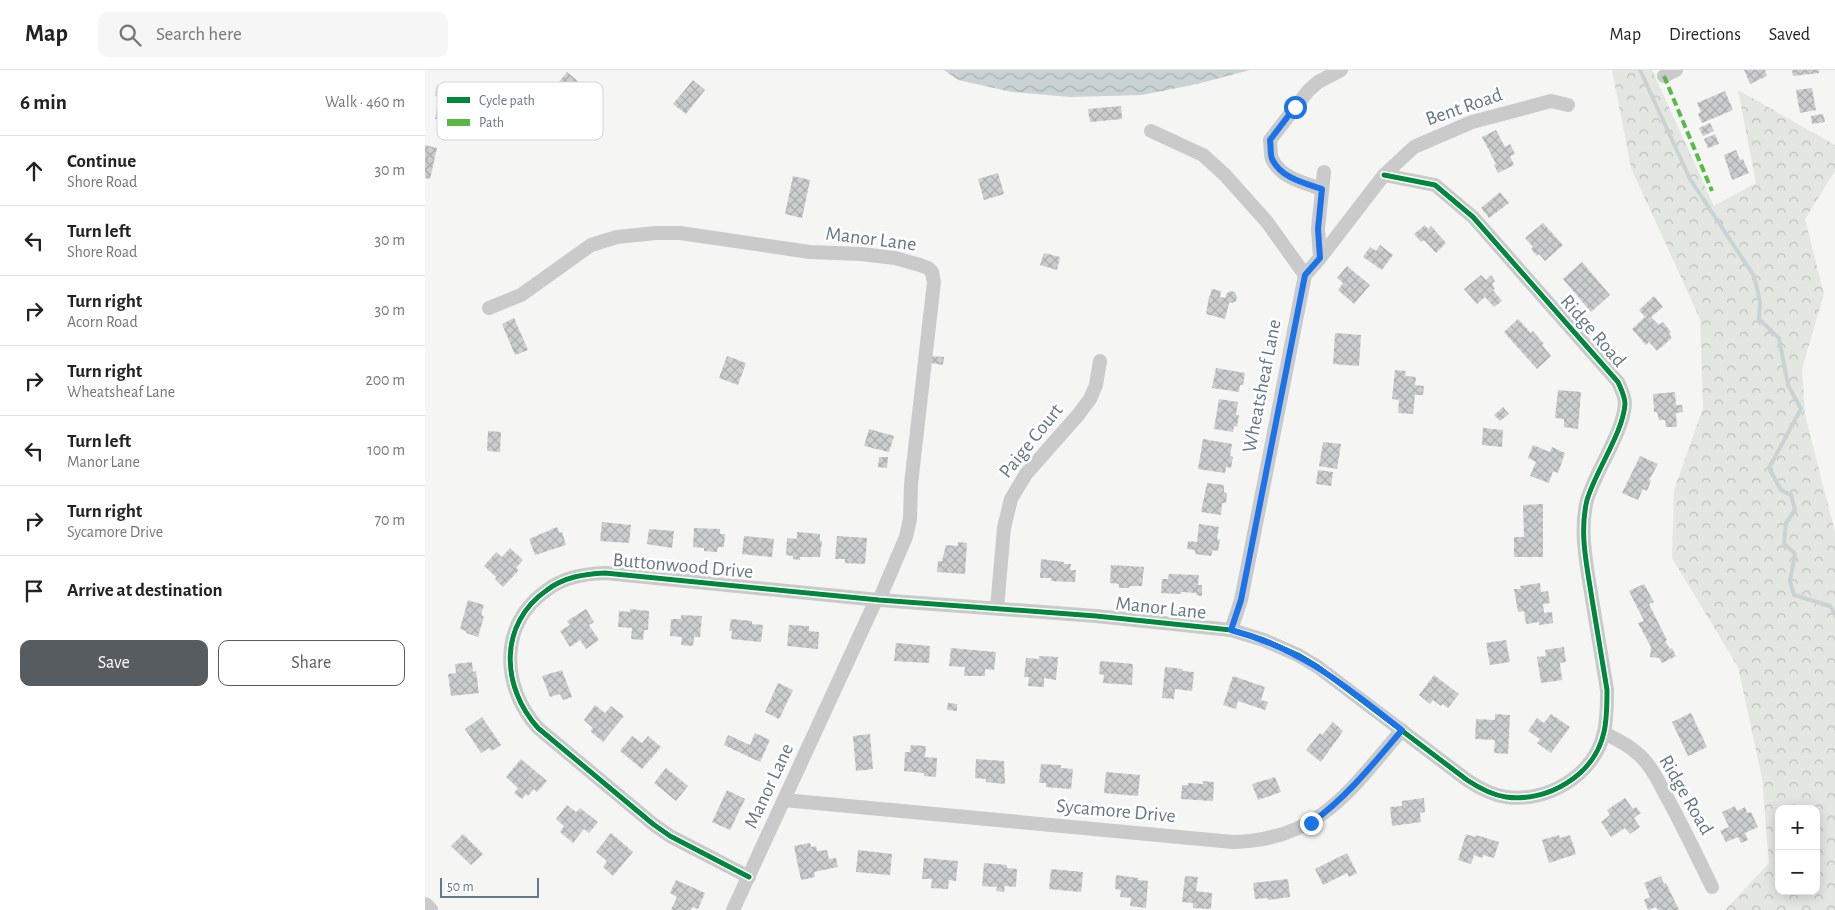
<!DOCTYPE html>
<html lang="en">
<head>
<meta charset="utf-8">
<style>
  body { margin:0; font-family:"Alegreya Sans",sans-serif; background:#f6f6f6; color:#222 }
  .controls { position:absolute; right:15px; bottom:15px; display:grid; overflow:hidden; border-radius:10px; box-shadow:0 2px 12px #0003 }
  .controls button { width:45px; height:45px; display:grid; place-items:center; padding:0; border:0; border-bottom:1px solid #e0e0e0; background:#fff; color:#222; font:25px sans-serif }
  .scale { position:absolute; left:15px; bottom:12px; width:99px; box-sizing:border-box; padding-left:5px; border:2px solid #657884; border-top:0; font-size:14px; line-height:18px; white-space:nowrap; color:#657884; -webkit-text-stroke:4px #fff; paint-order:stroke }
  .stop { position:absolute; width:15px; height:15px; margin:-11px; border:4px solid #1a73e8; border-radius:50%; background:#fff }
  .stop.end { background:#1a73e8; border-color:#fff; box-shadow:0 1px 5px #0008 }
  .list { margin:0; padding:0; list-style:none }
  h2 { display:flex; justify-content:space-between; align-items:center; height:65px; margin:0; padding:0 20px; font-size:21px }
  h2 small { font-size:16px; font-weight:400; color:#767676 }
  .list li { display:grid; grid-template-columns:32px 1fr auto; gap:15px; align-items:center; box-sizing:border-box; height:70px; padding:0 20px; border-top:1px solid #e0e0e0 }
  .list b { display:block; font-size:19px; white-space:nowrap }
  .list p { margin:0; font-size:16px; white-space:nowrap; color:#767676 }
  .list em { font-size:16px; font-style:normal; color:#767676 }
  .actions { display:flex; gap:10px; padding:15px 20px }
  .actions a { flex:1; padding:11px 0; border:1px solid #575c60; border-radius:10px; text-align:center; font-size:18px; color:#575c60 }
  .actions .main { background:#575c60; color:#fff }
  .icon { flex:none; width:28px; height:28px; fill:none; stroke:currentColor; stroke-width:2; stroke-linecap:round; stroke-linejoin:round }
  .map { position:relative; flex:none; width:1410px; height:840px; overflow:hidden }
  header { display:flex; align-items:center; gap:30px; box-sizing:border-box; height:70px; padding:0 25px; background:#fff; border-bottom:1px solid #e0e0e0 }
  header strong { font-size:24px }
  nav { display:flex; gap:28px; margin-inline-start:auto; font-size:18px }
  .search { width:350px; height:45px; background:#f6f6f6; display:flex; align-items:center; gap:12px; box-sizing:border-box; padding:0 18px; border-radius:10px; color:#767676; font-size:19px }
  main { display:flex }
  aside { flex:1; background:#fff }
  .map>svg:first-child { display:block }
  .forest { fill:url(#forest-crowns); fill-rule:evenodd }
  .water { fill:url(#water-waves) }
  .lines { fill:none; stroke-linecap:round; stroke-linejoin:round }
  .stream { stroke:#c9d3d4; stroke-width:4 }
  .building { fill:url(#building-cross-hatch) }
  .minor { stroke:#cacacb; stroke-width:14 }
  .tertiary { stroke:#cacacb; stroke-width:18 }
  .quiet { stroke:#58b947; stroke-width:4; stroke-dasharray:8 4; stroke-linecap:butt }
  .cycleway-casing { stroke:#fff; stroke-width:8 }
  .cycleway { stroke:#00873e; stroke-width:5 }
  .route { stroke:#1a73e8; stroke-width:6 }
  .labels { text-anchor:middle; dominant-baseline:central; stroke-width:5; stroke-linejoin:round; paint-order:stroke }
  .street-label { font-size:20px; fill:#657884; stroke:#fff }
  .key { fill:#fff; stroke:#d1d6da; stroke-width:1 }
  .key-label { font-size:14px; fill:#657884 }
</style>
</head>
<body>
<header>
<strong>Map</strong>
<div class="search"><svg class="icon" aria-label="search" viewBox="0 0 24 24"><circle cx="10" cy="10" r="6"/><path d="M15 15l6 6"/></svg>Search here</div>
<nav><a>Map</a><a>Directions</a><a>Saved</a></nav>
</header>
<main>
<aside>
<h2>6 min<small>Walk · 460 m</small></h2>
<ul class="list">
<li><svg class="icon" aria-label="ahead" viewBox="0 0 24 24"><path d="M12 20V5M6 11l6-6 6 6"/></svg><div><b>Continue</b><p>Shore Road</p></div><em>30 m</em></li>
<li><svg class="icon" aria-label="left" viewBox="0 0 24 24"><path d="M17 20v-9H6M10 6l-5 5 5 5"/></svg><div><b>Turn left</b><p>Shore Road</p></div><em>30 m</em></li>
<li><svg class="icon" aria-label="right" viewBox="0 0 24 24"><path d="M7 20v-9h11M14 6l5 5-5 5"/></svg><div><b>Turn right</b><p>Acorn Road</p></div><em>30 m</em></li>
<li><svg class="icon" aria-label="right" viewBox="0 0 24 24"><path d="M7 20v-9h11M14 6l5 5-5 5"/></svg><div><b>Turn right</b><p>Wheatsheaf Lane</p></div><em>200 m</em></li>
<li><svg class="icon" aria-label="left" viewBox="0 0 24 24"><path d="M17 20v-9H6M10 6l-5 5 5 5"/></svg><div><b>Turn left</b><p>Manor Lane</p></div><em>100 m</em></li>
<li><svg class="icon" aria-label="right" viewBox="0 0 24 24"><path d="M7 20v-9h11M14 6l5 5-5 5"/></svg><div><b>Turn right</b><p>Sycamore Drive</p></div><em>70 m</em></li>
<li><svg class="icon" aria-label="arrive" viewBox="0 0 24 24"><path d="M6 21V4h12l-3 4 3 4H6"/></svg><div><b>Arrive at destination</b></div></li>
</ul>
<div class="actions"><a class="main">Save</a><a>Share</a></div>
</aside>
<div class="map">
<svg width="1410" height="840" viewBox="0 0 1410 840">
  <defs>
    <pattern id="forest-crowns" width="20" height="18" patternUnits="userSpaceOnUse" patternTransform="scale(1.25)"><rect width="20" height="18" fill="#e4e7e1"/><path d="M2 6a3 3 0 1 1 6 0M12 15a3 3 0 1 1 6 0" fill="none" stroke="#bcc0bc"/></pattern>
    <pattern id="water-waves" width="16" height="10" patternUnits="userSpaceOnUse" patternTransform="scale(1.25)"><rect width="16" height="10" fill="#c9d3d4"/><path d="M0 5q4-4 8 0t8 0" fill="none" stroke="#a7b0b2"/></pattern>
    <pattern id="building-cross-hatch" width="8" height="8" patternUnits="userSpaceOnUse" patternTransform="scale(1.25)"><rect width="8" height="8" fill="#cccece"/><path d="M0 0l8 8M0 8l8-8" fill="none" stroke="#a9acad"/></pattern>
  </defs>
  <rect width="100%" height="100%" fill="#f5f5f4"/>
  <!-- forest -->
  <path class="forest" d="M 1187,0 L 1227,0 L 1289,136 L 1331,113 L 1313,20 L 1410,75 L 1410,101 L 1380,149 L 1399,224 L 1377,299 L 1380,345 L 1410,462 L 1410,840 L 1300,840 L 1344,793 L 1337,708 L 1313,597 L 1247,488 L 1249,420 L 1278,338 L 1275,249 L 1206,98 ZM 1354,739 L 1391,739 L 1391,821 L 1354,821 Z"/>
  <!-- water -->
  <path class="water" d="M 519,0 L 825,0 L 772,14 L 717,25 L 645,27 L 587,22 L 533,10 Z"/>
  <g class="lines">
    <!-- stream -->
    <path class="stream" d="M 1215,0 L 1265,109 L 1329,206 L 1335,231 L 1334,249 L 1354,268 L 1363,315 L 1376,339 L 1344,398 L 1356,420 L 1366,425 L 1370,440 L 1361,453 L 1359,473 L 1370,484 L 1365,511 L 1369,525 L 1405,536 L 1410,544"/>
  </g>
  <!-- building -->
  <g class="building">
    <path d="M 1319,0 L 1340,0 L 1342,6 L 1325,14 Z"/>
    <path d="M 1367,0 L 1394,0 L 1394,3 L 1368,6 Z"/>
    <path d="M 142,2 L 155,13 L 137,35 L 124,24 Z"/>
    <path d="M 268,10 L 280,20 L 261,44 L 248,34 Z"/>
    <path d="M 12,15 L 28,18 L 27,24 L 41,27 L 38,42 L 31,41 L 29,52 L 10,49 L 14,27 L 10,26 Z"/>
    <path d="M 1387,18 L 1391,40 L 1375,43 L 1371,20 Z"/>
    <path d="M 1300,21 L 1308,40 L 1277,53 L 1273,44 L 1276,42 L 1272,33 Z"/>
    <path d="M 696,36 L 697,49 L 665,52 L 663,39 Z"/>
    <path d="M 1398,44 L 1400,52 L 1387,54 L 1386,46 Z"/>
    <path d="M 1285,53 L 1289,61 L 1278,66 L 1274,58 Z"/>
    <path d="M 1071,60 L 1080,77 L 1085,74 L 1090,84 L 1085,86 L 1089,95 L 1073,103 L 1069,95 L 1071,94 L 1057,67 Z"/>
    <path d="M 1290,64 L 1294,74 L 1283,78 L 1279,69 Z"/>
    <path d="M 0,75 L 12,78 L 5,109 L 0,108 Z"/>
    <path d="M 1311,80 L 1315,90 L 1318,89 L 1324,103 L 1307,110 L 1299,85 Z"/>
    <path d="M 573,103 L 579,124 L 559,130 L 553,109 Z"/>
    <path d="M 368,106 L 385,110 L 377,148 L 360,144 Z"/>
    <path d="M 1075,122 L 1084,133 L 1064,148 L 1056,138 Z"/>
    <path d="M 1118,153 L 1138,175 L 1120,191 L 1114,184 L 1112,186 L 1106,179 L 1108,177 L 1100,168 Z"/>
    <path d="M 1000,155 L 1003,159 L 1006,156 L 1021,173 L 1011,183 L 999,170 L 996,172 L 989,164 Z"/>
    <path d="M 955,175 L 968,185 L 957,200 L 938,187 L 945,177 L 951,181 Z"/>
    <path d="M 619,183 L 635,187 L 632,200 L 615,195 Z"/>
    <path d="M 1157,192 L 1185,225 L 1166,242 L 1138,209 Z"/>
    <path d="M 922,196 L 945,215 L 929,234 L 913,220 L 918,213 L 912,208 Z"/>
    <path d="M 1056,205 L 1061,210 L 1066,205 L 1070,211 L 1067,214 L 1070,219 L 1068,220 L 1077,231 L 1069,237 L 1060,227 L 1052,234 L 1039,219 Z"/>
    <path d="M 787,219 L 796,221 L 795,227 L 800,228 L 801,224 L 805,221 L 810,222 L 812,227 L 811,231 L 807,233 L 804,233 L 800,249 L 781,244 L 784,226 L 785,226 Z"/>
    <path d="M 1229,226 L 1238,237 L 1226,247 L 1234,255 L 1238,252 L 1246,262 L 1244,264 L 1247,268 L 1232,281 L 1224,272 L 1221,275 L 1207,259 L 1220,247 L 1214,240 Z"/>
    <path d="M 89,248 L 103,280 L 90,285 L 77,254 Z"/>
    <path d="M 1093,249 L 1106,263 L 1108,261 L 1119,274 L 1117,275 L 1126,286 L 1112,299 L 1079,262 Z"/>
    <path d="M 910,263 L 936,265 L 934,296 L 908,294 Z"/>
    <path d="M 302,286 L 321,293 L 313,315 L 294,308 Z"/>
    <path d="M 506,286 L 519,287 L 518,295 L 506,293 Z"/>
    <path d="M 791,298 L 820,303 L 818,315 L 815,315 L 814,322 L 787,318 Z"/>
    <path d="M 970,300 L 981,301 L 980,306 L 991,307 L 990,315 L 999,316 L 998,325 L 990,325 L 988,344 L 973,343 L 974,330 L 967,329 Z"/>
    <path d="M 1133,320 L 1156,322 L 1153,359 L 1139,357 L 1139,349 L 1130,348 Z"/>
    <path d="M 1250,322 L 1251,335 L 1257,335 L 1258,342 L 1251,343 L 1252,357 L 1241,357 L 1240,350 L 1234,350 L 1232,342 L 1229,342 L 1228,324 Z"/>
    <path d="M 794,329 L 813,332 L 811,345 L 814,345 L 812,357 L 809,356 L 808,362 L 789,359 Z"/>
    <path d="M 1078,337 L 1084,344 L 1075,351 L 1069,345 Z"/>
    <path d="M 1058,358 L 1078,360 L 1077,377 L 1057,375 Z"/>
    <path d="M 444,359 L 469,366 L 464,382 L 439,376 Z"/>
    <path d="M 63,361 L 76,362 L 75,382 L 62,381 Z"/>
    <path d="M 778,369 L 807,374 L 805,386 L 808,387 L 806,398 L 801,397 L 800,403 L 773,399 Z"/>
    <path d="M 898,372 L 916,374 L 912,399 L 894,396 Z"/>
    <path d="M 1108,375 L 1125,382 L 1127,377 L 1140,383 L 1133,403 L 1128,401 L 1124,413 L 1105,406 L 1111,392 L 1103,388 Z"/>
    <path d="M 1215,386 L 1233,394 L 1224,410 L 1226,411 L 1222,421 L 1218,419 L 1213,430 L 1197,423 Z"/>
    <path d="M 454,387 L 463,387 L 462,398 L 453,397 Z"/>
    <path d="M 893,400 L 908,402 L 906,416 L 891,414 Z"/>
    <path d="M 782,413 L 799,415 L 799,422 L 802,423 L 801,433 L 797,433 L 796,445 L 776,442 Z"/>
    <path d="M 1118,434 L 1118,487 L 1089,487 L 1089,467 L 1099,467 L 1098,435 Z"/>
    <path d="M 177,452 L 206,455 L 204,473 L 175,471 Z"/>
    <path d="M 774,454 L 794,457 L 792,469 L 795,470 L 793,481 L 788,480 L 786,486 L 770,484 L 770,480 L 762,479 L 763,471 L 772,472 Z"/>
    <path d="M 132,457 L 135,463 L 137,462 L 141,475 L 110,485 L 104,469 Z"/>
    <path d="M 269,458 L 295,459 L 295,464 L 300,464 L 299,477 L 293,477 L 292,482 L 279,481 L 279,478 L 268,477 Z"/>
    <path d="M 224,459 L 249,461 L 247,478 L 222,474 Z"/>
    <path d="M 372,462 L 395,464 L 395,471 L 397,471 L 395,487 L 375,487 L 375,490 L 368,489 L 368,486 L 361,485 L 362,468 L 372,469 Z"/>
    <path d="M 319,466 L 349,469 L 347,487 L 317,484 Z"/>
    <path d="M 412,466 L 442,468 L 440,494 L 420,493 L 420,489 L 410,489 Z"/>
    <path d="M 533,472 L 542,473 L 540,504 L 512,502 L 513,491 L 517,491 L 521,475 L 533,476 Z"/>
    <path d="M 85,478 L 98,490 L 91,498 L 94,500 L 78,517 L 70,509 L 71,507 L 59,496 L 71,482 L 77,487 Z"/>
    <path d="M 616,489 L 639,492 L 639,494 L 646,494 L 645,500 L 651,500 L 650,512 L 626,511 L 626,508 L 615,508 Z"/>
    <path d="M 686,495 L 719,497 L 717,516 L 705,516 L 704,518 L 694,518 L 694,514 L 685,513 Z"/>
    <path d="M 744,504 L 774,505 L 773,515 L 777,515 L 777,526 L 771,525 L 772,523 L 756,522 L 756,524 L 736,523 L 737,509 L 743,509 Z"/>
    <path d="M 1115,513 L 1116,522 L 1123,521 L 1125,533 L 1118,534 L 1119,543 L 1127,542 L 1128,553 L 1114,555 L 1114,552 L 1101,554 L 1099,541 L 1093,542 L 1089,519 L 1096,519 L 1095,516 Z"/>
    <path d="M 1219,514 L 1229,532 L 1224,534 L 1242,570 L 1240,571 L 1245,579 L 1247,578 L 1251,586 L 1237,593 L 1234,588 L 1225,587 L 1226,577 L 1213,553 L 1219,551 L 1204,521 Z"/>
    <path d="M 43,530 L 59,535 L 56,545 L 59,546 L 53,567 L 41,563 L 41,561 L 35,559 Z"/>
    <path d="M 161,539 L 169,552 L 164,555 L 174,570 L 161,579 L 155,570 L 145,577 L 135,561 L 145,555 L 142,551 Z"/>
    <path d="M 205,539 L 224,541 L 223,560 L 219,560 L 218,570 L 206,569 L 207,558 L 193,557 L 194,541 L 205,542 Z"/>
    <path d="M 256,545 L 277,546 L 275,567 L 269,567 L 268,576 L 256,575 L 257,567 L 245,566 L 246,549 L 256,549 Z"/>
    <path d="M 306,549 L 327,551 L 327,554 L 338,555 L 336,572 L 306,569 L 307,561 L 304,561 Z"/>
    <path d="M 364,555 L 384,556 L 384,561 L 394,562 L 393,579 L 362,576 Z"/>
    <path d="M 1081,570 L 1085,592 L 1065,595 L 1061,573 Z"/>
    <path d="M 471,573 L 505,576 L 504,593 L 469,591 Z"/>
    <path d="M 1139,577 L 1141,592 L 1135,593 L 1137,610 L 1116,613 L 1112,587 L 1121,586 L 1120,580 Z"/>
    <path d="M 526,578 L 571,582 L 569,600 L 560,599 L 560,606 L 539,606 L 540,597 L 524,596 Z"/>
    <path d="M 614,586 L 633,587 L 631,610 L 619,608 L 619,617 L 603,616 L 604,607 L 599,607 L 601,588 L 614,589 Z"/>
    <path d="M 675,591 L 708,594 L 707,615 L 678,613 L 679,605 L 674,604 Z"/>
    <path d="M 47,592 L 48,602 L 51,601 L 54,623 L 26,626 L 23,604 L 31,603 L 30,594 Z"/>
    <path d="M 740,597 L 758,599 L 757,601 L 769,602 L 767,621 L 750,619 L 749,629 L 737,628 Z"/>
    <path d="M 137,600 L 147,627 L 138,630 L 135,624 L 125,627 L 117,606 Z"/>
    <path d="M 1009,605 L 1034,624 L 1023,638 L 1018,634 L 1016,636 L 1008,630 L 1005,634 L 994,625 Z"/>
    <path d="M 808,606 L 840,617 L 836,630 L 843,632 L 840,640 L 813,631 L 811,639 L 798,635 Z"/>
    <path d="M 353,613 L 368,620 L 354,649 L 340,642 Z"/>
    <path d="M 523,633 L 532,634 L 532,641 L 522,640 Z"/>
    <path d="M 170,635 L 180,643 L 186,636 L 199,646 L 178,672 L 165,661 L 168,658 L 159,650 Z"/>
    <path d="M 1266,643 L 1282,677 L 1263,686 L 1247,652 Z"/>
    <path d="M 1070,644 L 1085,645 L 1083,684 L 1069,683 L 1070,670 L 1050,669 L 1051,649 L 1070,650 Z"/>
    <path d="M 1126,644 L 1145,657 L 1126,683 L 1112,673 L 1115,669 L 1103,661 L 1112,648 L 1119,653 Z"/>
    <path d="M 57,647 L 76,675 L 67,681 L 64,678 L 56,683 L 40,659 Z"/>
    <path d="M 908,652 L 918,661 L 896,692 L 881,680 L 895,663 L 897,665 Z"/>
    <path d="M 330,663 L 345,670 L 335,692 L 299,675 L 303,665 L 325,675 Z"/>
    <path d="M 445,664 L 448,699 L 431,701 L 428,666 Z"/>
    <path d="M 207,666 L 217,673 L 223,666 L 236,677 L 217,699 L 195,681 Z"/>
    <path d="M 486,675 L 501,676 L 500,687 L 512,688 L 511,707 L 499,706 L 499,703 L 479,701 L 480,682 L 485,682 Z"/>
    <path d="M 96,689 L 122,711 L 112,722 L 109,719 L 103,726 L 101,724 L 97,729 L 89,723 L 93,718 L 81,707 Z"/>
    <path d="M 551,689 L 579,691 L 580,714 L 561,712 L 561,709 L 550,708 Z"/>
    <path d="M 616,694 L 636,695 L 636,698 L 648,699 L 646,719 L 621,717 L 621,713 L 614,713 Z"/>
    <path d="M 241,698 L 263,716 L 251,731 L 229,713 Z"/>
    <path d="M 681,702 L 715,705 L 713,726 L 679,723 Z"/>
    <path d="M 850,707 L 856,722 L 833,730 L 827,714 Z"/>
    <path d="M 778,711 L 789,712 L 788,731 L 756,729 L 757,715 L 763,715 L 763,713 L 778,714 Z"/>
    <path d="M 302,720 L 320,729 L 305,760 L 287,752 Z"/>
    <path d="M 999,728 L 1000,742 L 995,743 L 996,752 L 967,756 L 965,737 L 977,736 L 977,731 Z"/>
    <path d="M 1200,728 L 1208,739 L 1211,737 L 1216,743 L 1209,748 L 1215,757 L 1205,764 L 1200,758 L 1186,767 L 1176,752 L 1185,745 L 1182,740 Z"/>
    <path d="M 142,735 L 151,742 L 155,738 L 173,752 L 164,763 L 159,759 L 148,773 L 135,762 L 139,756 L 131,749 Z"/>
    <path d="M 1310,736 L 1312,741 L 1320,737 L 1322,743 L 1326,742 L 1333,757 L 1320,763 L 1323,770 L 1316,773 L 1313,767 L 1301,772 L 1295,761 L 1304,757 L 1297,742 Z"/>
    <path d="M 186,763 L 208,782 L 188,806 L 178,797 L 182,791 L 171,782 Z"/>
    <path d="M 38,764 L 58,784 L 46,795 L 26,776 Z"/>
    <path d="M 1041,764 L 1050,767 L 1051,765 L 1074,772 L 1069,788 L 1058,785 L 1057,788 L 1049,785 L 1046,794 L 1033,790 Z"/>
    <path d="M 1134,765 L 1135,768 L 1145,765 L 1151,784 L 1124,793 L 1117,770 Z"/>
    <path d="M 385,773 L 386,777 L 391,776 L 392,781 L 402,780 L 404,789 L 411,788 L 413,797 L 389,802 L 390,807 L 376,810 L 369,776 Z"/>
    <path d="M 433,780 L 467,784 L 465,805 L 431,802 Z"/>
    <path d="M 922,783 L 932,803 L 924,807 L 922,803 L 898,815 L 890,799 Z"/>
    <path d="M 499,788 L 533,791 L 531,811 L 524,810 L 523,819 L 506,818 L 507,809 L 497,809 Z"/>
    <path d="M 559,793 L 582,795 L 582,798 L 592,799 L 591,817 L 580,816 L 579,822 L 571,821 L 572,817 L 557,816 Z"/>
    <path d="M 626,799 L 658,802 L 656,822 L 624,819 Z"/>
    <path d="M 691,805 L 713,808 L 713,810 L 723,811 L 721,838 L 705,836 L 706,828 L 695,827 L 696,820 L 690,819 Z"/>
    <path d="M 760,806 L 773,807 L 771,821 L 787,823 L 786,839 L 768,838 L 768,833 L 757,832 Z"/>
    <path d="M 1236,806 L 1239,814 L 1241,813 L 1254,840 L 1233,840 L 1231,837 L 1223,840 L 1219,830 L 1225,827 L 1219,813 Z"/>
    <path d="M 863,809 L 865,827 L 843,830 L 843,828 L 830,829 L 828,813 Z"/>
    <path d="M 251,810 L 280,823 L 273,839 L 267,837 L 266,840 L 246,840 L 252,827 L 245,823 Z"/>
  </g>
  <g class="lines">
    <!-- minor -->
    <g class="minor">
      <path d="M 1239,6 L 1251,0"/>
      <path d="M 726,61 L 778,85 L 800,105 L 842,152 L 880,205"/>
      <path d="M 897,119 C 879,113 856,108 847,89 C 845,84 846,75 845,70 L 883,21 L 893,12 L 916,0"/>
      <path d="M 895,188 L 893,159 L 899,102"/>
      <path d="M 64,238 L 96,225 L 166,175 L 192,167 L 231,163 L 255,163 L 385,182 L 436,184 L 470,188 L 495,195 L 503,198 L 507,202 L 509,212 L 486,414 L 485,449 L 481,467 L 454,530"/>
      <path d="M 572,538 L 579,458 L 586,429 L 601,404 L 653,345 L 665,329 L 671,315 L 675,291"/>
      <path d="M 806,560 L 816,530 L 880,205 L 895,188 L 959,105 L 989,77 L 1047,52 L 1126,31 L 1143,35"/>
      <path d="M 1179,663 C 1191,669 1202,674 1212,683 C 1227,695 1235,715 1244,731 C 1259,759 1273,788 1287,817"/>
      <path d="M 359,730 L 808,772 C 895,770 925,720 977,660"/>
      <path d="M 324,807 L 245,766 L 228,754 L 113,658 C 76,617 73,554 122,520 C 139,507 159,504 180,503 L 454,530 L 671,546 L 806,560 L 839,570 L 873,585 L 893,597 L 1042,710 C 1054,718 1066,725 1081,727 C 1122,733 1170,705 1179,662 C 1182,649 1182,634 1182,620 C 1177,590 1172,559 1167,529 C 1162,496 1154,463 1162,430 C 1171,400 1198,363 1200,334 C 1200,326 1196,319 1193,312 L 1048,147 L 1010,115 L 959,105"/>
      <path d="M 308,840 L 451,530"/>
    </g>
    <!-- tertiary -->
    <path class="tertiary" d="M 0,836 L 4,840"/>
    <!-- quiet -->
    <path class="quiet" d="M 1239,6 L 1287,121"/>
    <defs>
      <path id="cycleway" d="M 324,807 L 245,766 L 228,754 L 113,658 C 76,617 73,554 122,520 C 139,507 159,504 180,503 L 454,530 L 671,546 L 806,560 L 839,570 L 873,585 L 893,597 L 1042,710 C 1054,718 1066,725 1081,727 C 1122,733 1170,705 1179,662 C 1182,649 1182,634 1182,620 C 1177,590 1172,559 1167,529 C 1162,496 1154,463 1162,430 C 1171,400 1198,363 1200,334 C 1200,326 1196,319 1193,312 L 1048,147 L 1010,115 L 959,105"/>
    </defs>
    <!-- cycleway casing -->
    <use href="#cycleway" class="cycleway-casing"/>
    <!-- cycleway -->
    <use href="#cycleway" class="cycleway"/>
  </g>
  <g class="lines">
    <!-- route -->
    <path class="route" d="M 870,37 L 845,70 C 846,75 845,84 847,89 C 856,108 879,113 897,119 L 893,159 L 895,188 L 880,205 L 816,530 L 806,560 C 878,579 920,616 977,660 C 949,693 922,727 886,753"/>
  </g>
  <g class="labels">
    <!-- street labels -->
    <g class="street-label">
      <text transform="translate(1039 37) rotate(-19)">Bent Road</text>
      <text transform="translate(446 169) rotate(7)">Manor Lane</text>
      <text transform="translate(1168 261) rotate(49)">Ridge Road</text>
      <text transform="translate(837 316) rotate(-79)">Wheatsheaf Lane</text>
      <text transform="translate(606 371) rotate(-51)">Paige Court</text>
      <text transform="translate(258 496) rotate(5)">Buttonwood Drive</text>
      <text transform="translate(736 538) rotate(6)">Manor Lane</text>
      <text transform="translate(344 716) rotate(-65)">Manor Lane</text>
      <text transform="translate(1261 725) rotate(60)">Ridge Road</text>
      <text transform="translate(691 741) rotate(5)">Sycamore Drive</text>
    </g>
  </g>
  <!-- legend -->
  <rect x="12" y="12" width="166" height="58" rx="8" class="key"/>
  <rect x="22" y="27" width="23" height="6" fill="#00873e"/>
  <rect x="22" y="49" width="23" height="7" fill="#58b947"/>
  <g class="key-label">
    <text x="54" y="35">Cycle path</text>
    <text x="54" y="57">Path</text>
  </g>
</svg>
<div class="controls">
<button>+</button>
<button>−</button>
</div>
<div class="scale">50 m</div>
<div class="stop" style="left:870px;top:37px"></div>
<div class="stop end" style="left:886px;top:753px"></div>
</div>
</main>
</body>
</html>
